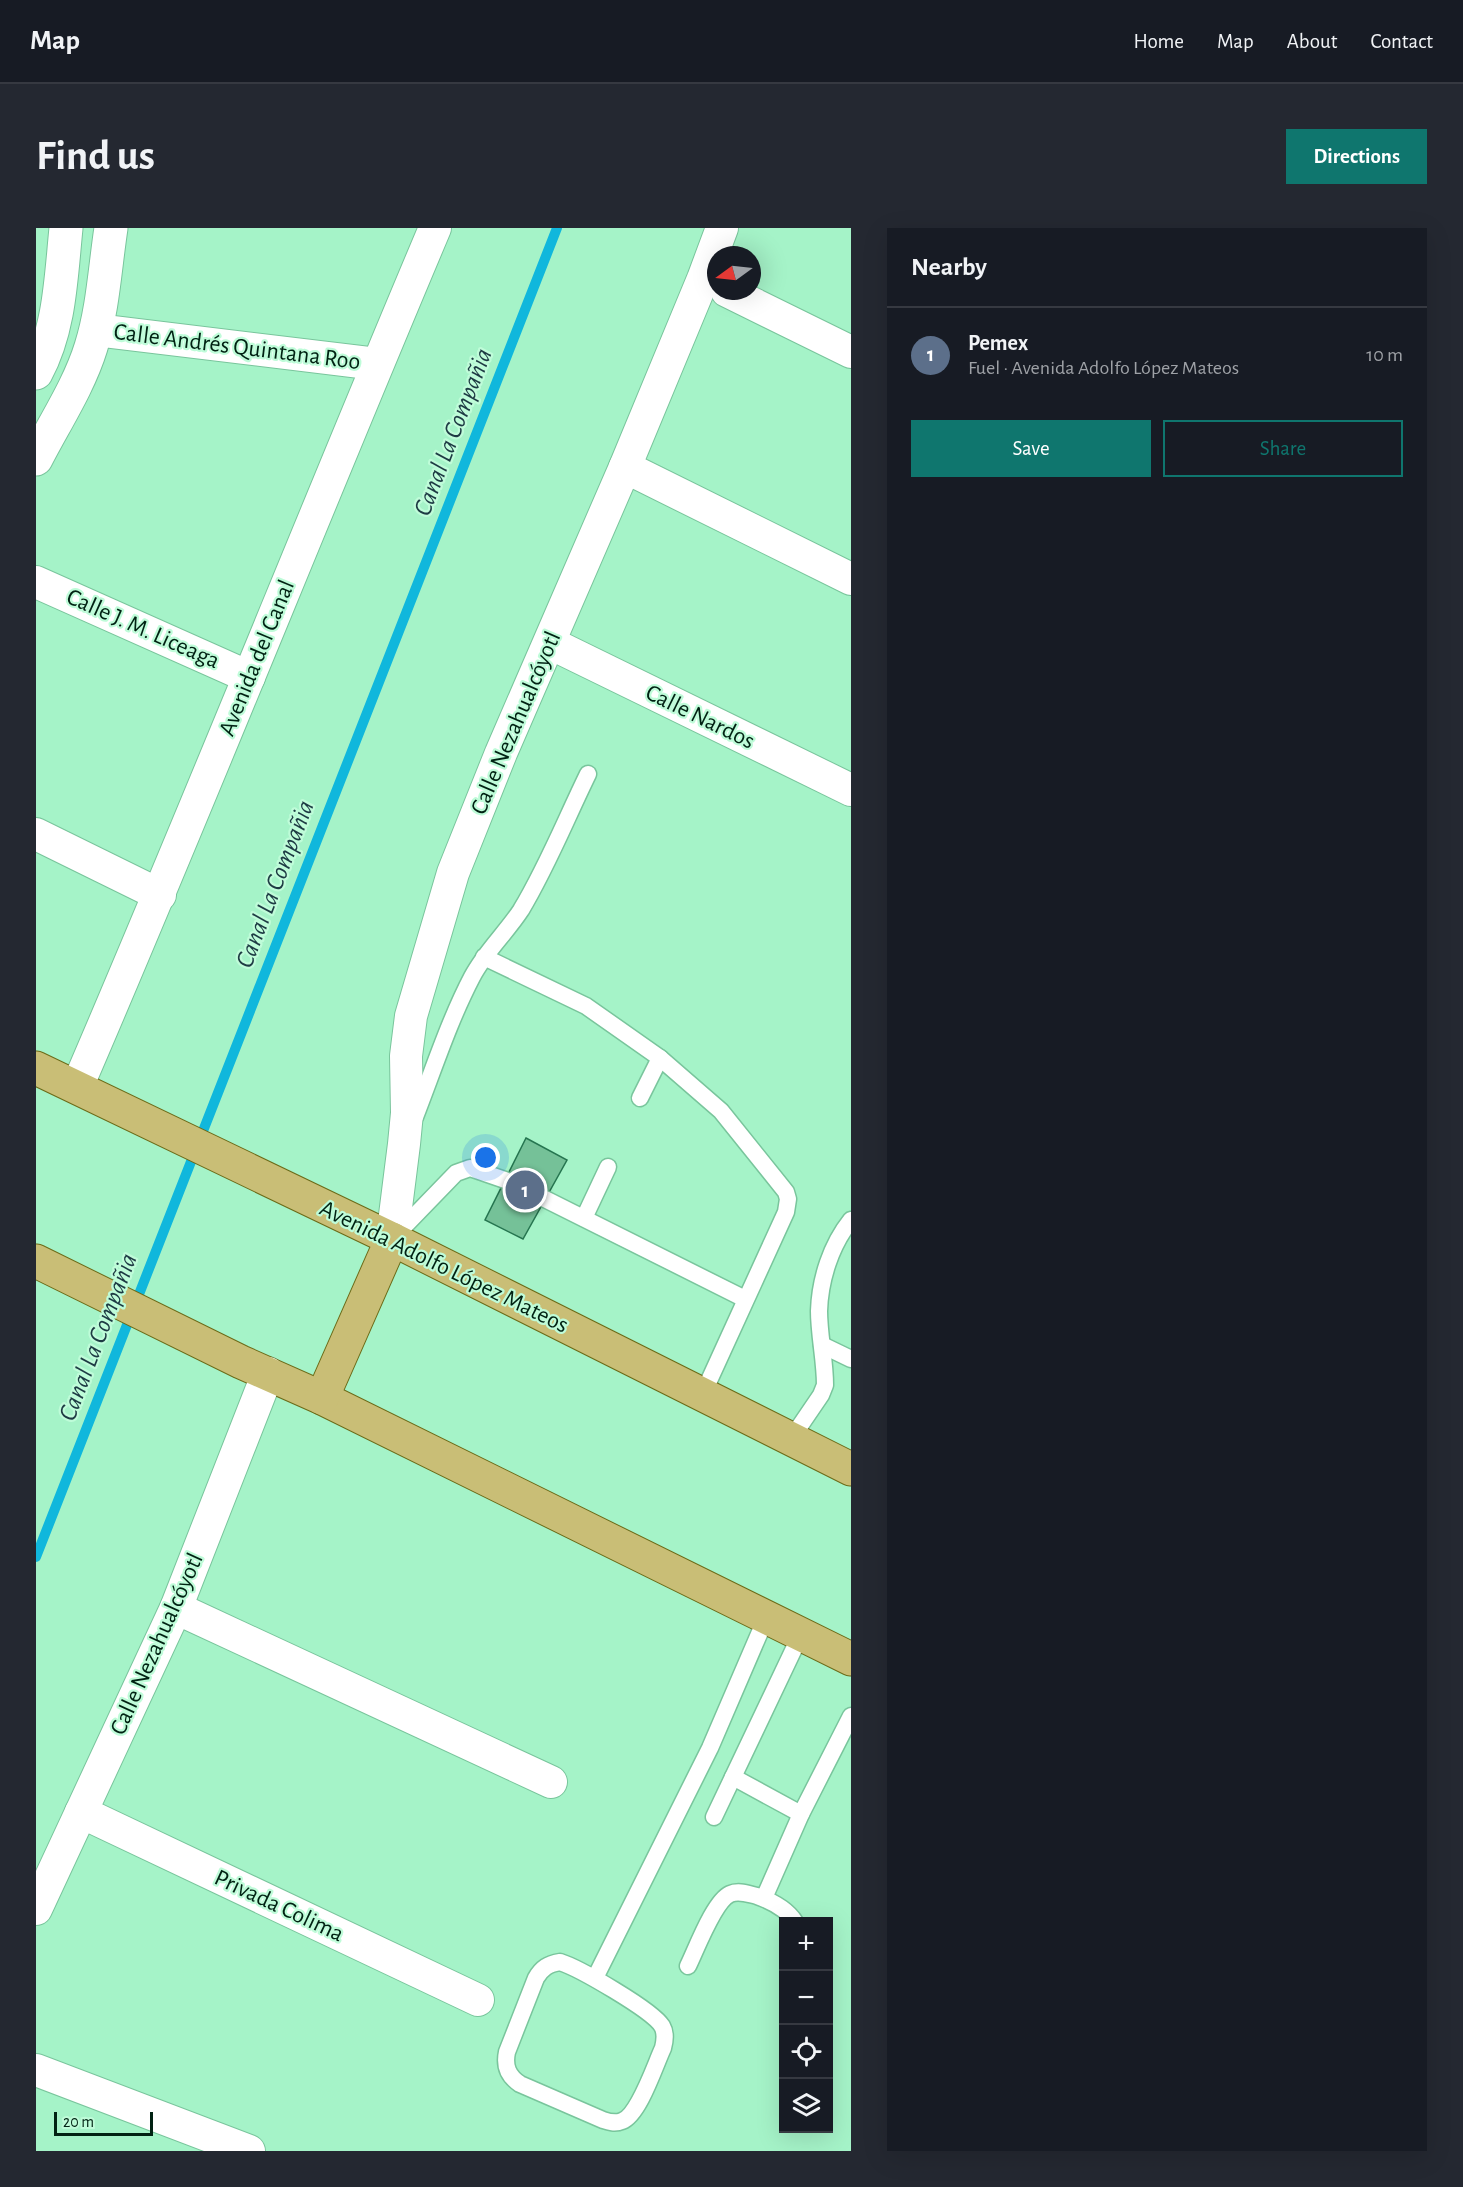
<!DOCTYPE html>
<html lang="en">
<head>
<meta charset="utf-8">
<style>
  body { margin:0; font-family:"Alegreya Sans",sans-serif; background:#242831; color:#f1f3f6 }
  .controls { position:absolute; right:18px; bottom:18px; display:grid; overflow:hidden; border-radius:0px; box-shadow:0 6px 24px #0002 }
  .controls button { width:54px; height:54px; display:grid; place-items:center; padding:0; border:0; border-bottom:2px solid #363941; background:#171b24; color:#f1f3f6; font:30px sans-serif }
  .compass { position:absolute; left:671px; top:18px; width:54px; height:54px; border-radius:50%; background:#171b24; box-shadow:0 6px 24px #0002; rotate:255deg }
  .scale { position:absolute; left:18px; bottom:15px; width:99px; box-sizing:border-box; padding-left:6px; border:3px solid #012213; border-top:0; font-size:16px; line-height:21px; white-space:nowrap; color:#012213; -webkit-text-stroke:4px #bffcd9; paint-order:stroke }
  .you { position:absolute; left:450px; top:930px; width:21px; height:21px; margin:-15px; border:4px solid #fff; border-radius:50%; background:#1a73e8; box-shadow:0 0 0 9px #1a73e833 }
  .badge { display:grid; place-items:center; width:39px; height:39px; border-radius:50%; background:#0f766e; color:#fff; font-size:20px; font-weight:700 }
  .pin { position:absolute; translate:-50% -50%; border:3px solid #fff; box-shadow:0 2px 6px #0006 }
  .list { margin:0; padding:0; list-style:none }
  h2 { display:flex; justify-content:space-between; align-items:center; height:78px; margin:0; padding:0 24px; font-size:26px }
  h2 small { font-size:20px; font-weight:400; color:#9ea1a6 }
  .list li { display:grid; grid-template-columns:39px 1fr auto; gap:18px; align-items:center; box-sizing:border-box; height:96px; padding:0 24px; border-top:2px solid #363941 }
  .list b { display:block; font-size:22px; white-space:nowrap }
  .list p { margin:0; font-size:20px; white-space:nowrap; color:#9ea1a6 }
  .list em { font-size:20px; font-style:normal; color:#9ea1a6 }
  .actions { display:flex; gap:12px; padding:18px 24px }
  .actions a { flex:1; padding:14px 0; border:2px solid #0f766e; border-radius:0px; text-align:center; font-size:21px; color:#0f766e }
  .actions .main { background:#0f766e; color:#fff }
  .icon { flex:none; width:33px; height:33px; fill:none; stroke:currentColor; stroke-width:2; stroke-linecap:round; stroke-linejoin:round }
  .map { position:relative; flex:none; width:815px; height:1923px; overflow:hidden; border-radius:0px }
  header { display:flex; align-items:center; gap:36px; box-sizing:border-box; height:84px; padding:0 30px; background:#171b24; border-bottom:2px solid #363941 }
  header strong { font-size:28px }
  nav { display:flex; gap:33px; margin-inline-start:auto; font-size:21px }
  .intro { display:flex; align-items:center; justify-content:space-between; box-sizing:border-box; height:144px; padding:0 36px }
  h1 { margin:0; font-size:42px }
  .button { padding:15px 27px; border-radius:0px; background:#0f766e; color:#fff; font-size:21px; font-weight:700 }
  main { display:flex; gap:36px; padding:0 36px }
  aside { flex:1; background:#171b24; border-radius:0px; box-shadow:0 6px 24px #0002 }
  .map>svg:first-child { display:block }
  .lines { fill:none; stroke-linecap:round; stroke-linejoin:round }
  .stream { stroke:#10b7dc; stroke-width:10 }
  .building { fill:#75c198; stroke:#267550; stroke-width:1.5 }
  .service-casing { stroke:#79c59c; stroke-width:19 }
  .minor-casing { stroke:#79c59c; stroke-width:34 }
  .tertiary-casing { stroke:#79c59c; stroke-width:35 }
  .primary-casing { stroke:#6c6b18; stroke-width:35 }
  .service { stroke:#fff; stroke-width:16 }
  .minor { stroke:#fff; stroke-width:32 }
  .tertiary { stroke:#fff; stroke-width:33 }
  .primary { stroke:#c9be76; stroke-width:33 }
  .labels { text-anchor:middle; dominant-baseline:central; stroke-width:4.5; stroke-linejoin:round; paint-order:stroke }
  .street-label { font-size:24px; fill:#012213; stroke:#bffcd9 }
  .water-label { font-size:26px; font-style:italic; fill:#1d3a43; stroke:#bffcd9 }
</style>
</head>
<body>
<header>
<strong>Map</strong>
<nav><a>Home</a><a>Map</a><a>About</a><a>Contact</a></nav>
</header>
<div class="intro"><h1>Find us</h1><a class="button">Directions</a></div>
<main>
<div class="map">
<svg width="815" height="1923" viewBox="0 0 815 1923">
  <rect width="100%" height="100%" fill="#a5f3c8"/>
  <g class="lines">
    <!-- stream -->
    <path class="stream" d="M 0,1329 L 521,0"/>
  </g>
  <!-- building -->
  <path class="building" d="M 490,910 L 531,932 L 487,1011 L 449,992 Z"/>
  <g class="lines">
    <defs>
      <g id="service">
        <path d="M 448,729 L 550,778 L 624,830 L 685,883 L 750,964 L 752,971 L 750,984 L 666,1168"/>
        <path d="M 604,870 L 624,830"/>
        <path d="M 379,889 C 397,843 413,793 436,749 C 449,724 470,705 485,682 C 511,639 530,591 552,546"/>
        <path d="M 509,971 L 709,1071"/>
        <path d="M 548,990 L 572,939"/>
        <path d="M 359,1008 L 420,945 L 434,940 L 469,952"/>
        <path d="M 786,1117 L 815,1131"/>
        <path d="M 755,1211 L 785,1167 L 789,1157 C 789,1132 783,1107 783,1083 C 784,1051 795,1017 815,992"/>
        <path d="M 697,1549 L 765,1586"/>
        <path d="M 678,1589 L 765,1406"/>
        <path d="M 728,1670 L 765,1586 L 815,1488"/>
        <path d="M 524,1734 C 543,1740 616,1782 626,1798 C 630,1805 629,1812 627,1820 C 619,1837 603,1887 586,1893 C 579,1896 573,1894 567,1892 L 484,1856 C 472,1848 468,1838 471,1824 L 500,1750 C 506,1740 512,1736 524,1734 Z"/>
        <path d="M 652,1738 C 660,1722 678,1673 694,1666 C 703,1662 712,1666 721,1668 C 735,1673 751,1681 759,1694"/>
        <path d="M 559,1750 L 674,1520 L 730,1390"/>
      </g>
      <g id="minor">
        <path d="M 691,63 L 815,124"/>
        <path d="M 60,102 L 341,136"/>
        <path d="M 589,239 L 815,351"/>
        <path d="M 0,354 L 213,449"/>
        <path d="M 514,415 L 815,562"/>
        <path d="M 0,606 L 124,667"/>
        <path d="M 41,859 C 164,574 278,286 399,0"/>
        <path d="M 356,1011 L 368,916 L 371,885 L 370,828 L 375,788 L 417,645 L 465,525 L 589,239 L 667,51 L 686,0"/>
        <path d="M 140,1380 L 515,1554"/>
        <path d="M 45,1584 L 442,1772"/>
        <path d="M 0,1681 L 140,1380 L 232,1145"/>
        <path d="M 0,1842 L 213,1923"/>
      </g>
      <g id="tertiary">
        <path d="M 0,145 C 24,101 25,49 30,0"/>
        <path d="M 0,231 C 19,194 43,158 55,119 C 67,81 69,39 75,0"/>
      </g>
      <g id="primary">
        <path d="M 0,840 L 356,1011 L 815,1241"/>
        <path d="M 0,1033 L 205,1134 L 286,1170 L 815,1431"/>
        <path d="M 286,1170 L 356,1011"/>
      </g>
    </defs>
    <!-- service casing -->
    <use href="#service" class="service-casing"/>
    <!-- minor casing -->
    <use href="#minor" class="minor-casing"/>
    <!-- tertiary casing -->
    <use href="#tertiary" class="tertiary-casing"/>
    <!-- primary casing -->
    <use href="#primary" class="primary-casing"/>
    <!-- service -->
    <use href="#service" class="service"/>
    <!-- minor -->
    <use href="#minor" class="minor"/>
    <!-- tertiary -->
    <use href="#tertiary" class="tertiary"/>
    <!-- primary -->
    <use href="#primary" class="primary"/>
  </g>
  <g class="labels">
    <!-- street labels -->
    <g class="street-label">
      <text transform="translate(201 119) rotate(7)">Calle Andrés Quintana Roo</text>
      <text transform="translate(107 401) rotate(24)">Calle J. M. Liceaga</text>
      <text transform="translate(221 430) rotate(-68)">Avenida del Canal</text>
      <text transform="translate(664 489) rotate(26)">Calle Nardos</text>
      <text transform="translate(480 495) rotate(-67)">Calle Nezahualcóyotl</text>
      <text transform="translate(408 1039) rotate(26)">Avenida Adolfo López Mateos</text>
      <text transform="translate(121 1416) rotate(-66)">Calle Nezahualcóyotl</text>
      <text transform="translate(243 1678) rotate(25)">Privada Colima</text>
    </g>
    <!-- water labels -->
    <g class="water-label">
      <text transform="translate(417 204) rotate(-69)">Canal La Compañia</text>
      <text transform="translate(239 656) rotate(-69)">Canal La Compañia</text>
      <text transform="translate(62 1109) rotate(-69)">Canal La Compañia</text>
    </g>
  </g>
</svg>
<div class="controls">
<button>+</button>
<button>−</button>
<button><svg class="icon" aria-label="locate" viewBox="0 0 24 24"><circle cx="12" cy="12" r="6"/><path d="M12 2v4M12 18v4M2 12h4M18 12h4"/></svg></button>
<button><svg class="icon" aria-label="layers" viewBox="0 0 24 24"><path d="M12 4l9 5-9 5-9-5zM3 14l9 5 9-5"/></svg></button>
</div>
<svg class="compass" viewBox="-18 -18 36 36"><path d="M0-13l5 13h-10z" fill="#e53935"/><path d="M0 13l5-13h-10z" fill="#9ea1a6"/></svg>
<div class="scale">20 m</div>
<div class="you"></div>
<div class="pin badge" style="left:489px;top:962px;background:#5c6f8a">1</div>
</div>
<aside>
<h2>Nearby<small></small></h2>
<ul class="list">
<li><span class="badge" style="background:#5c6f8a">1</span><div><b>Pemex</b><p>Fuel · Avenida Adolfo López Mateos</p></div><em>10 m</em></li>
</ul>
<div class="actions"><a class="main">Save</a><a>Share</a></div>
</aside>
</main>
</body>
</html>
